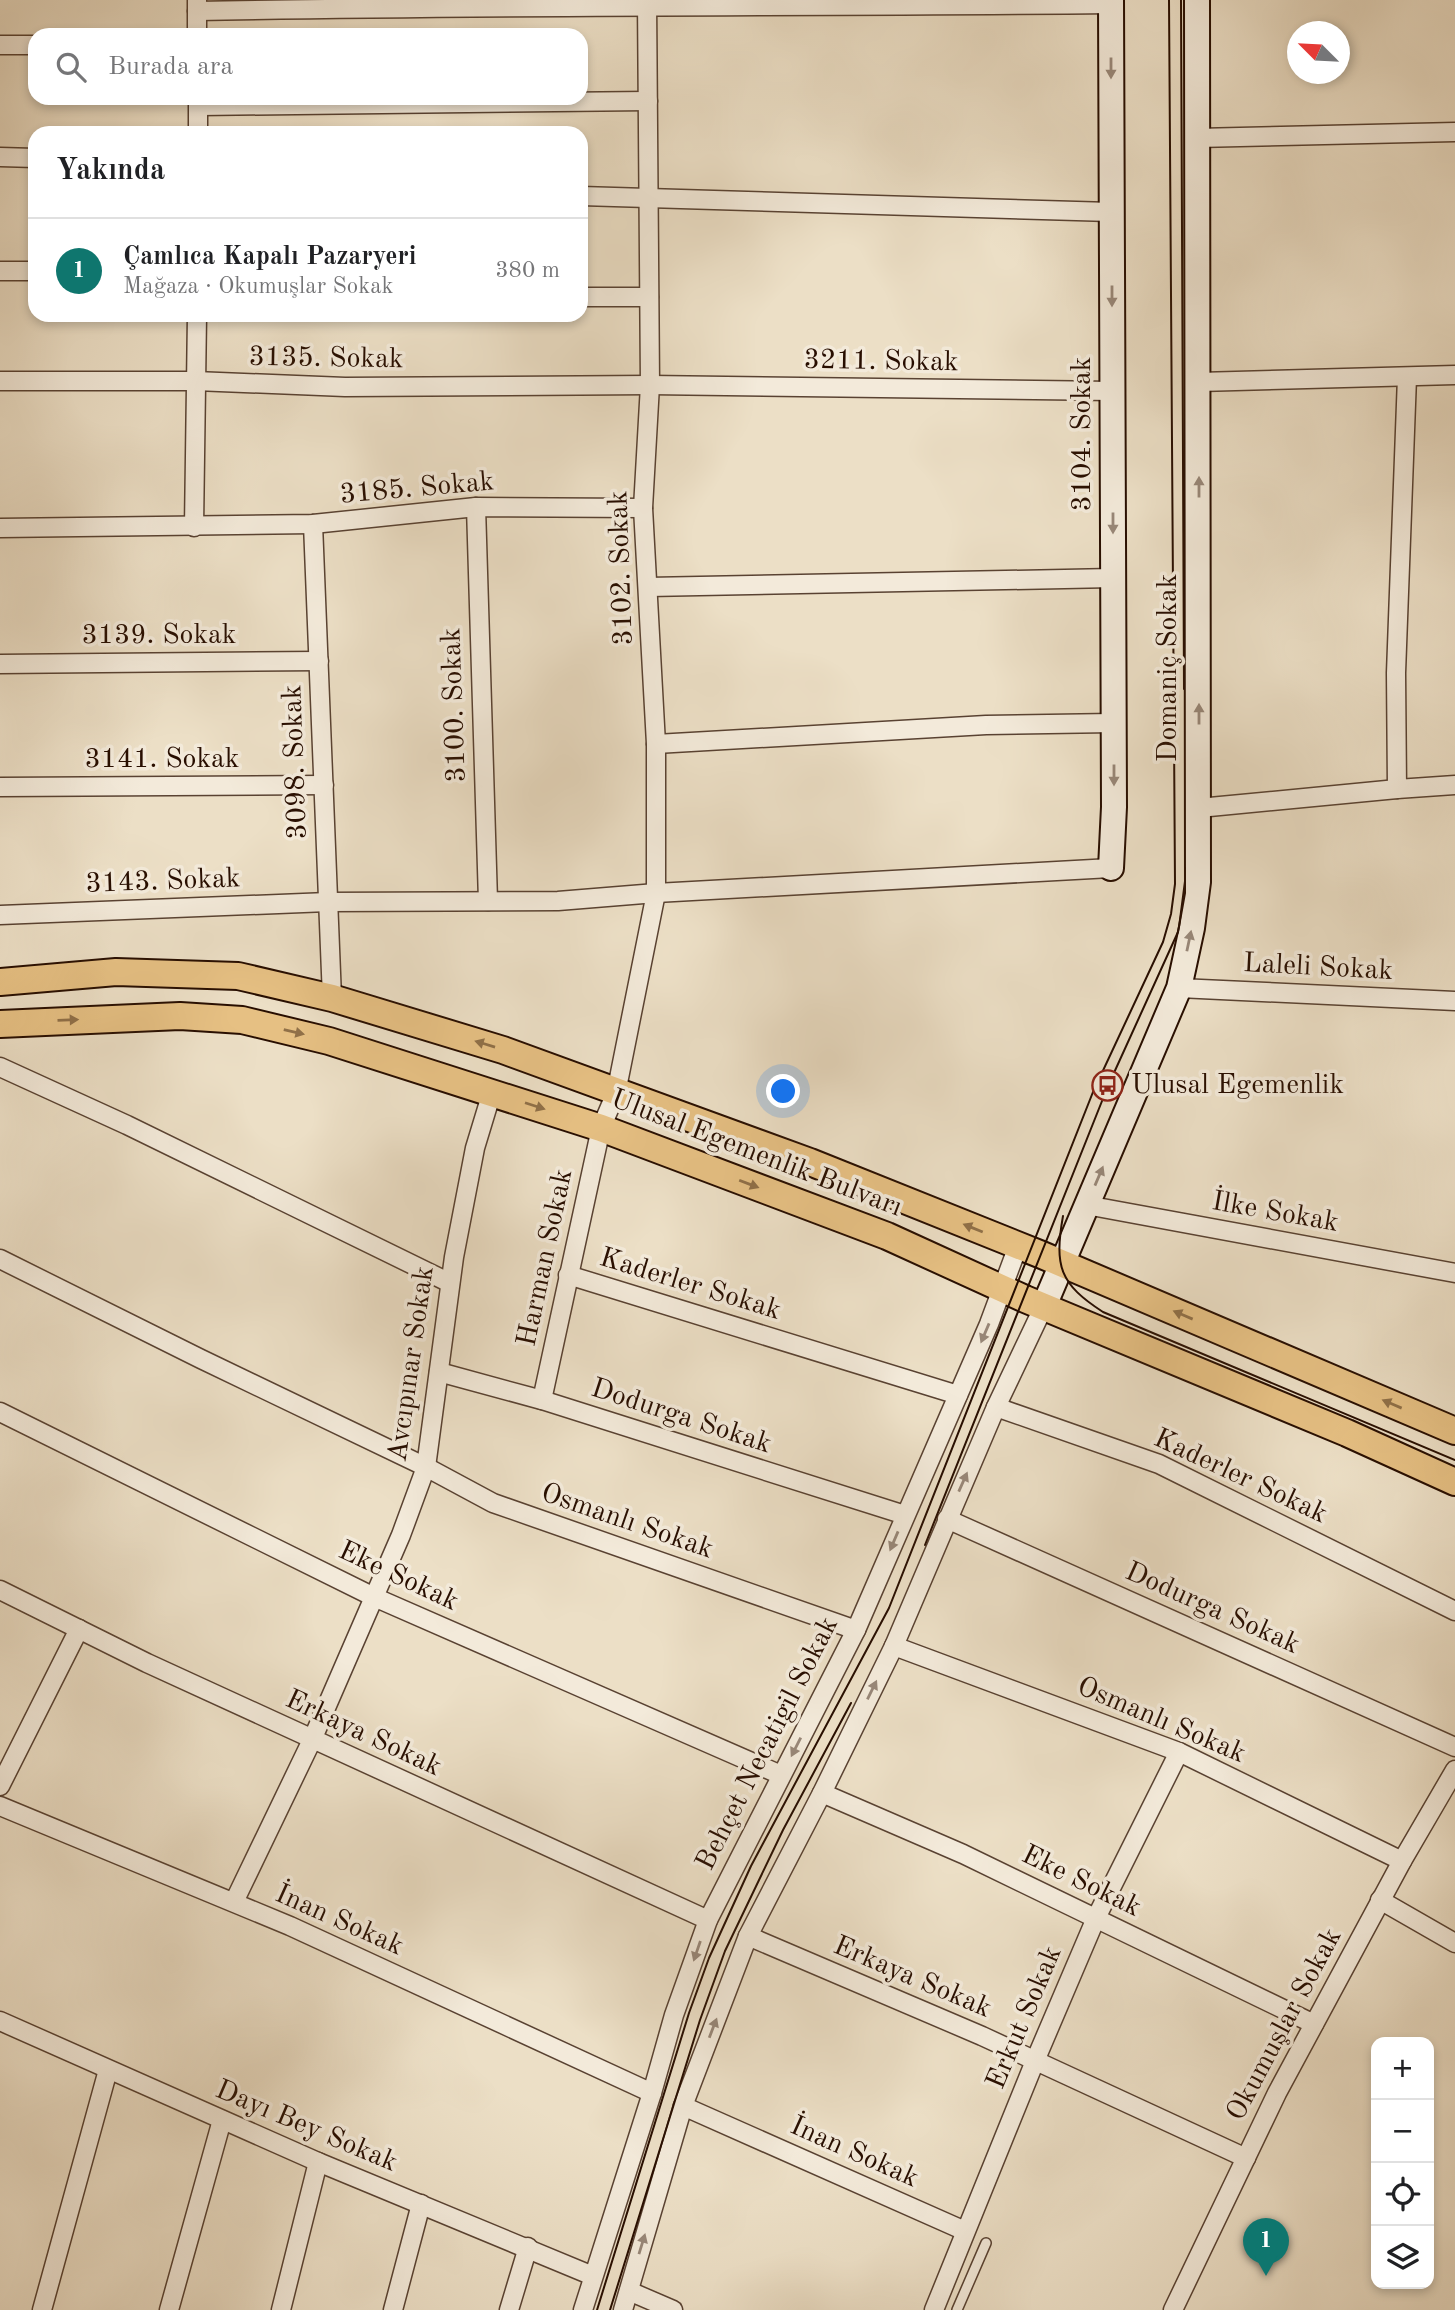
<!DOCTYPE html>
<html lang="tr">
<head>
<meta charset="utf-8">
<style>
  body { margin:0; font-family:"Old Standard TT",serif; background:#f6f6f6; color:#202124 }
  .controls { position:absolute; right:21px; bottom:21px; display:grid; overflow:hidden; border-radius:14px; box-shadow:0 4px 10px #0003 }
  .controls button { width:63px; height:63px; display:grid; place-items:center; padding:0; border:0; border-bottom:2px solid #e0e0e0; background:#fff; color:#202124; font:35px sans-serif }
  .compass { position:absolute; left:1287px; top:21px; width:63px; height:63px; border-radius:50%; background:#fff; box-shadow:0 4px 10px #0003; rotate:294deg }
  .you { position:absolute; left:784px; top:1092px; width:24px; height:24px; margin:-18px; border:5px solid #fff; border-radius:50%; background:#1a73e8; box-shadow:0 0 0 10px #1a73e833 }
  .badge { display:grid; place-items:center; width:46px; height:46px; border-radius:50%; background:#0f766e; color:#fff; font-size:23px; font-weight:700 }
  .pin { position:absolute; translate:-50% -58px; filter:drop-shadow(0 2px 4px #0008) }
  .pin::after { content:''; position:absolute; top:37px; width:24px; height:21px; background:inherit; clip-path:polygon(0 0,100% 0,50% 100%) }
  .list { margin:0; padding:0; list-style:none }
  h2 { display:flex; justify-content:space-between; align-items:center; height:91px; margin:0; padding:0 28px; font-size:30px }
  h2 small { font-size:23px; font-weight:400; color:#757577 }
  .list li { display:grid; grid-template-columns:46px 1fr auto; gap:21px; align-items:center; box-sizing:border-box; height:105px; padding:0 28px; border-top:2px solid #e0e0e0 }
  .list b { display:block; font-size:26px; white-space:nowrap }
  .list p { margin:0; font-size:23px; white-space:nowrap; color:#757577 }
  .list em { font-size:23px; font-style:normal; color:#757577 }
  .icon { flex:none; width:38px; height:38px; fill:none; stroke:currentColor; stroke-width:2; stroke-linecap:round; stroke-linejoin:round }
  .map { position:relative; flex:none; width:1455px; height:2310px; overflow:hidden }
  .search { position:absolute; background:#fff; box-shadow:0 4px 10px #0003; left:28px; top:28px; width:560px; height:77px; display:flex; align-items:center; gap:18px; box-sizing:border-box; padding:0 24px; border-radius:21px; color:#757577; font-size:26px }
  .panel { position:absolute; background:#fff; box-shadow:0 4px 10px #0003; left:28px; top:126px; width:560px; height:196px; border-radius:21px }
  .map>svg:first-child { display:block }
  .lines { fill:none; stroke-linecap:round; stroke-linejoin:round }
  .lane-casing { stroke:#594232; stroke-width:12 }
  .street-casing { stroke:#594232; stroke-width:21 }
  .secondary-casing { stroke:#280e00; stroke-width:28 }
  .primary-casing { stroke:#280e00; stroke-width:30 }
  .lane { stroke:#f3eada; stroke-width:9 }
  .street { stroke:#f3eada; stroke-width:18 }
  .secondary { stroke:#f3eada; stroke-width:24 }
  .primary { stroke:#e6c083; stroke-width:26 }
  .tram { stroke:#280e00; stroke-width:2 }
  .oneway { fill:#988778 }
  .oneway2 { fill:#907048 }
  .labels { text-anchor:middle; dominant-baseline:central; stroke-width:7; stroke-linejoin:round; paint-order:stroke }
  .street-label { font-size:28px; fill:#280e00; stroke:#f3eada }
  .poi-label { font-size:28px; fill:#280e00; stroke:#f3eada; text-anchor:start }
</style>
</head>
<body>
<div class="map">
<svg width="1455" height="2310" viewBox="0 0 1455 2310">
  <rect width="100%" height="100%" fill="#ecdfc6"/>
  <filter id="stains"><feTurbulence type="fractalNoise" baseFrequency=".00286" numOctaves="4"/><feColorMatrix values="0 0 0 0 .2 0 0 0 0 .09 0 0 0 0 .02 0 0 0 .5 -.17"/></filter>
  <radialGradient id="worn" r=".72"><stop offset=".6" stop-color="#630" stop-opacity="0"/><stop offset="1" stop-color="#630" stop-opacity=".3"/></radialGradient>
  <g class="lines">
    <defs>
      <path id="lane" d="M 957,2310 L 986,2243"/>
      <g id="street">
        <path d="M 197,0 L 197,35"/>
        <path d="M 197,11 C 502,5 806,7 1111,4"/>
        <path d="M 0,45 L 35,45"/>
        <path d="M 199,106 L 648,101"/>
        <path d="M 198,133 L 198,98"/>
        <path d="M 1197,138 L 1455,132"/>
        <path d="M 0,157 L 35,158"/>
        <path d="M 581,196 L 1111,212"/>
        <path d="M 0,271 L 35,271"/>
        <path d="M 581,297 L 649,297"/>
        <path d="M 1407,377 L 1396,673 L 1397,789 L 1455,785"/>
        <path d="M 0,381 L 195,381 L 345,387 L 650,385 L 1112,391"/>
        <path d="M 1199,382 L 1455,375"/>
        <path d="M 476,507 L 488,901"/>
        <path d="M 313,524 L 332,998"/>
        <path d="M 194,527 L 197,315"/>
        <path d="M 0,528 L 313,524 L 476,507 L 643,508"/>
        <path d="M 648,587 L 1113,578"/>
        <path d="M 0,664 L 319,661"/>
        <path d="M 656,744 L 986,725 L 1113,723"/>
        <path d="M 0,787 L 324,785"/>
        <path d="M 1199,808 L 1397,789"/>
        <path d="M 0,915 L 328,902 L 558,901 L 656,893 L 1111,868"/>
        <path d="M 1179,988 L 1455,1001"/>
        <path d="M 0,1067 L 127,1125 L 450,1283"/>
        <path d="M 1086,1205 L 1455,1273"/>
        <path d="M 0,1259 L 201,1359 L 426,1467 L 493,1503 L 856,1630"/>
        <path d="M 568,1275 L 958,1395"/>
        <path d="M 439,1372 L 542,1400 L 905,1515"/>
        <path d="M 542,1400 L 601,1128 L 616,1093 L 656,893 L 656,744 L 643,508 L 650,385 L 647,0"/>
        <path d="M 996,1407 L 1159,1464 L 1455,1611"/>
        <path d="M 0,1412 L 374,1597 L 781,1775"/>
        <path d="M 947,1519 L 1455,1747"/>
        <path d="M 0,1590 L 147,1663 L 708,1920"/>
        <path d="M 894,1646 L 1179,1752 L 1402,1861"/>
        <path d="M 0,1786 L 79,1629"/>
        <path d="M 822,1793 L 963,1854 L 1314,2024"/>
        <path d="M 0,1806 L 290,1926 L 652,2093"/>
        <path d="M 1380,1900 L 1455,1943"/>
        <path d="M 234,1902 L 312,1740 L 401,1535 L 426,1467 L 454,1257 L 475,1148 L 492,1092"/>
        <path d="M 748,1936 L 982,2036 L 1246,2158"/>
        <path d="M 0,2021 L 318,2162 L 593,2276"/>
        <path d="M 683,2106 L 965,2231"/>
        <path d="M 629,2291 L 673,2310"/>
        <path d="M 42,2310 L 108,2070"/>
        <path d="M 169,2310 L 222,2120"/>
        <path d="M 281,2310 L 318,2162"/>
        <path d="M 393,2310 L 421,2204"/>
        <path d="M 509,2310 L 528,2247"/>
        <path d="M 583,2310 L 652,2093 L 674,2015 L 708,1920 L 856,1630 L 989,1324 L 1018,1246"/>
        <path d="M 623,2310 L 683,2106 L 748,1936 L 822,1793 L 894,1646 L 996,1407 L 1044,1306"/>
        <path d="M 934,2310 L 1035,2061 L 1096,1918 L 1179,1752"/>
        <path d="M 1173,2310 L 1277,2093 L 1402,1861 L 1455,1770"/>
      </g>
      <g id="secondary">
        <path d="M 1111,868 L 1114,807 L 1111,0"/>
        <path d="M 1044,1306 L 1179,988 L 1192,928 L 1198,882 L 1197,0"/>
      </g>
      <g id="primary">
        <path d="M 0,982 L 116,972 L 238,976 L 332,998 L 503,1050 L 810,1162 L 1042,1255 L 1455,1431"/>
        <path d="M 0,1024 L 180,1016 L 242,1020 L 329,1041 L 601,1128 L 887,1236 L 1025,1299 L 1347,1433 L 1455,1482"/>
      </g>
    </defs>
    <!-- lane casing -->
    <use href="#lane" class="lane-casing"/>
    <!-- street casing -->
    <use href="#street" class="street-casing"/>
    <!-- secondary casing -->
    <use href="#secondary" class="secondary-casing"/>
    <!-- primary casing -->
    <use href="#primary" class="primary-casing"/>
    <!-- lane -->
    <use href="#lane" class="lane"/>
    <!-- street -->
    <use href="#street" class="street"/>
    <!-- secondary -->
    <use href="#secondary" class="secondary"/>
    <!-- primary -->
    <use href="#primary" class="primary"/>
    <!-- tram -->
    <g class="tram">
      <path d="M 1181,0 L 1184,689"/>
      <path d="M 1063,1216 C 1054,1267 1060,1284 1103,1312 L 1455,1460"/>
      <path d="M 925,1545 L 1108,1086 L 1178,932 L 1185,893 L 1185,868"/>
      <path d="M 597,2310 L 689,2013 L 709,1958 L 751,1866 L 889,1608 L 1093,1092 L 1163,942 L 1171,914 L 1175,884 L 1169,0"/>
      <path d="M 610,2310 L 700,2020 L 725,1951 L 783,1830 L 851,1703"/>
    </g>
  </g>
  <!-- one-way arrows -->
  <defs><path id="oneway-solid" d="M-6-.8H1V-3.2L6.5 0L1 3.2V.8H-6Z" transform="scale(1.75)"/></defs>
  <g class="oneway">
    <use href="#oneway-solid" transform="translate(1111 68) rotate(90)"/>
    <use href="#oneway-solid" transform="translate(1112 296) rotate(90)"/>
    <use href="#oneway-solid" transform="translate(1199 487) rotate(-90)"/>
    <use href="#oneway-solid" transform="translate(1113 523) rotate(90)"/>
    <use href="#oneway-solid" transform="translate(1199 714) rotate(-90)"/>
    <use href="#oneway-solid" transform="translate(1114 775) rotate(90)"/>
    <use href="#oneway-solid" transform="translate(1189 941) rotate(-78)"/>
    <use href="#oneway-solid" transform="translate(1099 1176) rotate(-67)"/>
    <use href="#oneway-solid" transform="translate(985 1333) rotate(113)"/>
    <use href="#oneway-solid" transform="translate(963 1482) rotate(-66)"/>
    <use href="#oneway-solid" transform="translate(894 1541) rotate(113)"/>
    <use href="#oneway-solid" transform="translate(872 1690) rotate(-64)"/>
    <use href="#oneway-solid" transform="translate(796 1747) rotate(117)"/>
    <use href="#oneway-solid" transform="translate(697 1951) rotate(109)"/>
    <use href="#oneway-solid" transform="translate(713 2028) rotate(-69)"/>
    <use href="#oneway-solid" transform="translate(642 2244) rotate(-73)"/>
  </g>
  <g class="oneway2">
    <use href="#oneway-solid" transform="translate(68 1020) rotate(-2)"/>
    <use href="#oneway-solid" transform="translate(294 1032) rotate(13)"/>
    <use href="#oneway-solid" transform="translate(485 1044) rotate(-163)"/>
    <use href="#oneway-solid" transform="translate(535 1106) rotate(18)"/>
    <use href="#oneway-solid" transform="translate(749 1184) rotate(21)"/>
    <use href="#oneway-solid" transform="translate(973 1228) rotate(-158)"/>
    <use href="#oneway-solid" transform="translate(1183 1315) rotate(-157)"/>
    <use href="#oneway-solid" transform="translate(1392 1404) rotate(-157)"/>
  </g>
  <!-- icons -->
  <defs>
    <symbol id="bus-ring" viewBox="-11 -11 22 22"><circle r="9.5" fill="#f3eada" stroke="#8f2418" stroke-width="1.5"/><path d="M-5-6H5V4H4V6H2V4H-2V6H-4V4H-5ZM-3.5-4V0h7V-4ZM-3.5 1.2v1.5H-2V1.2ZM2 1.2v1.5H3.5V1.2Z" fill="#8f2418"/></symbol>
  </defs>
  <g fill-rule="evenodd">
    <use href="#bus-ring" x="1090" y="1068" width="35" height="35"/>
  </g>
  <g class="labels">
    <!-- street labels -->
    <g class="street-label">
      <text transform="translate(326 359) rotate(1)">3135. Sokak</text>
      <text transform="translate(881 362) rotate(1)">3211. Sokak</text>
      <text transform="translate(1083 434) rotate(-90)">3104. Sokak</text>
      <text transform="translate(417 489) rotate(-5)">3185. Sokak</text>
      <text transform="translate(622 568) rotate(-92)">3102. Sokak</text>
      <text x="159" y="636">3139. Sokak</text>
      <text transform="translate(1169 668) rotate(-90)">Domaniç Sokak</text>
      <text transform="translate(455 705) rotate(-92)">3100. Sokak</text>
      <text x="162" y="760">3141. Sokak</text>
      <text transform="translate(296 762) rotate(-92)">3098. Sokak</text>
      <text transform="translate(163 882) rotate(-2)">3143. Sokak</text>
      <text transform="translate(1318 968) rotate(3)">Laleli Sokak</text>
      <text transform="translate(756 1154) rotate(21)">Ulusal Egemenlik Bulvarı</text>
      <text transform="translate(1275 1213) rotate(10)">İlke Sokak</text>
      <text transform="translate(546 1258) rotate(-78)">Harman Sokak</text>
      <text transform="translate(690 1285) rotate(17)">Kaderler Sokak</text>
      <text transform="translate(412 1364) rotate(-82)">Avcıpınar Sokak</text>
      <text transform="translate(681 1417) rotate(18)">Dodurga Sokak</text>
      <text transform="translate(1240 1477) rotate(25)">Kaderler Sokak</text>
      <text transform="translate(627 1522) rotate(19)">Osmanlı Sokak</text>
      <text transform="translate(398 1577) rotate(25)">Eke Sokak</text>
      <text transform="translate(1212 1609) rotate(24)">Dodurga Sokak</text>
      <text transform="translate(1161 1721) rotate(23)">Osmanlı Sokak</text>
      <text transform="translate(363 1734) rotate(25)">Erkaya Sokak</text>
      <text transform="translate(768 1744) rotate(-63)">Behçet Necatigil Sokak</text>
      <text transform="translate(1081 1882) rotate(26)">Eke Sokak</text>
      <text transform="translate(339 1921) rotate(24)">İnan Sokak</text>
      <text transform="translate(912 1978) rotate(23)">Erkaya Sokak</text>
      <text transform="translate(1025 2018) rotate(-67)">Erkut Sokak</text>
      <text transform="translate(1285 2025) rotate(-62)">Okumuşlar Sokak</text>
      <text transform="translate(306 2127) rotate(23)">Dayı Bey Sokak</text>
      <text transform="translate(854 2153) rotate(24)">İnan Sokak</text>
    </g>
    <!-- poi labels -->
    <g class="poi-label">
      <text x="1131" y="1086">Ulusal Egemenlik</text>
    </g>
  </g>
  <rect width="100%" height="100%" filter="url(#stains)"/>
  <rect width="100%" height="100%" fill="url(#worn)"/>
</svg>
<div class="controls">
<button>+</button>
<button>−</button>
<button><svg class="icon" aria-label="locate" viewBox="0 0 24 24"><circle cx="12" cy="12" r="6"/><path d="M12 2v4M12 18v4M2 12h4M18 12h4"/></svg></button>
<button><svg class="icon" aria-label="layers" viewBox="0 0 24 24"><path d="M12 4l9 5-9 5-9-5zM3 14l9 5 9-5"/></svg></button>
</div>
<svg class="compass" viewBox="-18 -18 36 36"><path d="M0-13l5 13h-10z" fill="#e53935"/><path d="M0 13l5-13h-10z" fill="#757577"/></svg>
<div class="you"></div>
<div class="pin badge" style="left:1266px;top:2276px">1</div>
<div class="search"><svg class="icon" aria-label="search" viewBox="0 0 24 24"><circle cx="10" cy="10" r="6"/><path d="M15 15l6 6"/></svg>Burada ara</div>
<section class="panel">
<h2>Yakında<small></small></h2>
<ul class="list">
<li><span class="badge">1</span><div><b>Çamlıca Kapalı Pazaryeri</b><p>Mağaza · Okumuşlar Sokak</p></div><em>380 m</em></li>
</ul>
</section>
</div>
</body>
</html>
